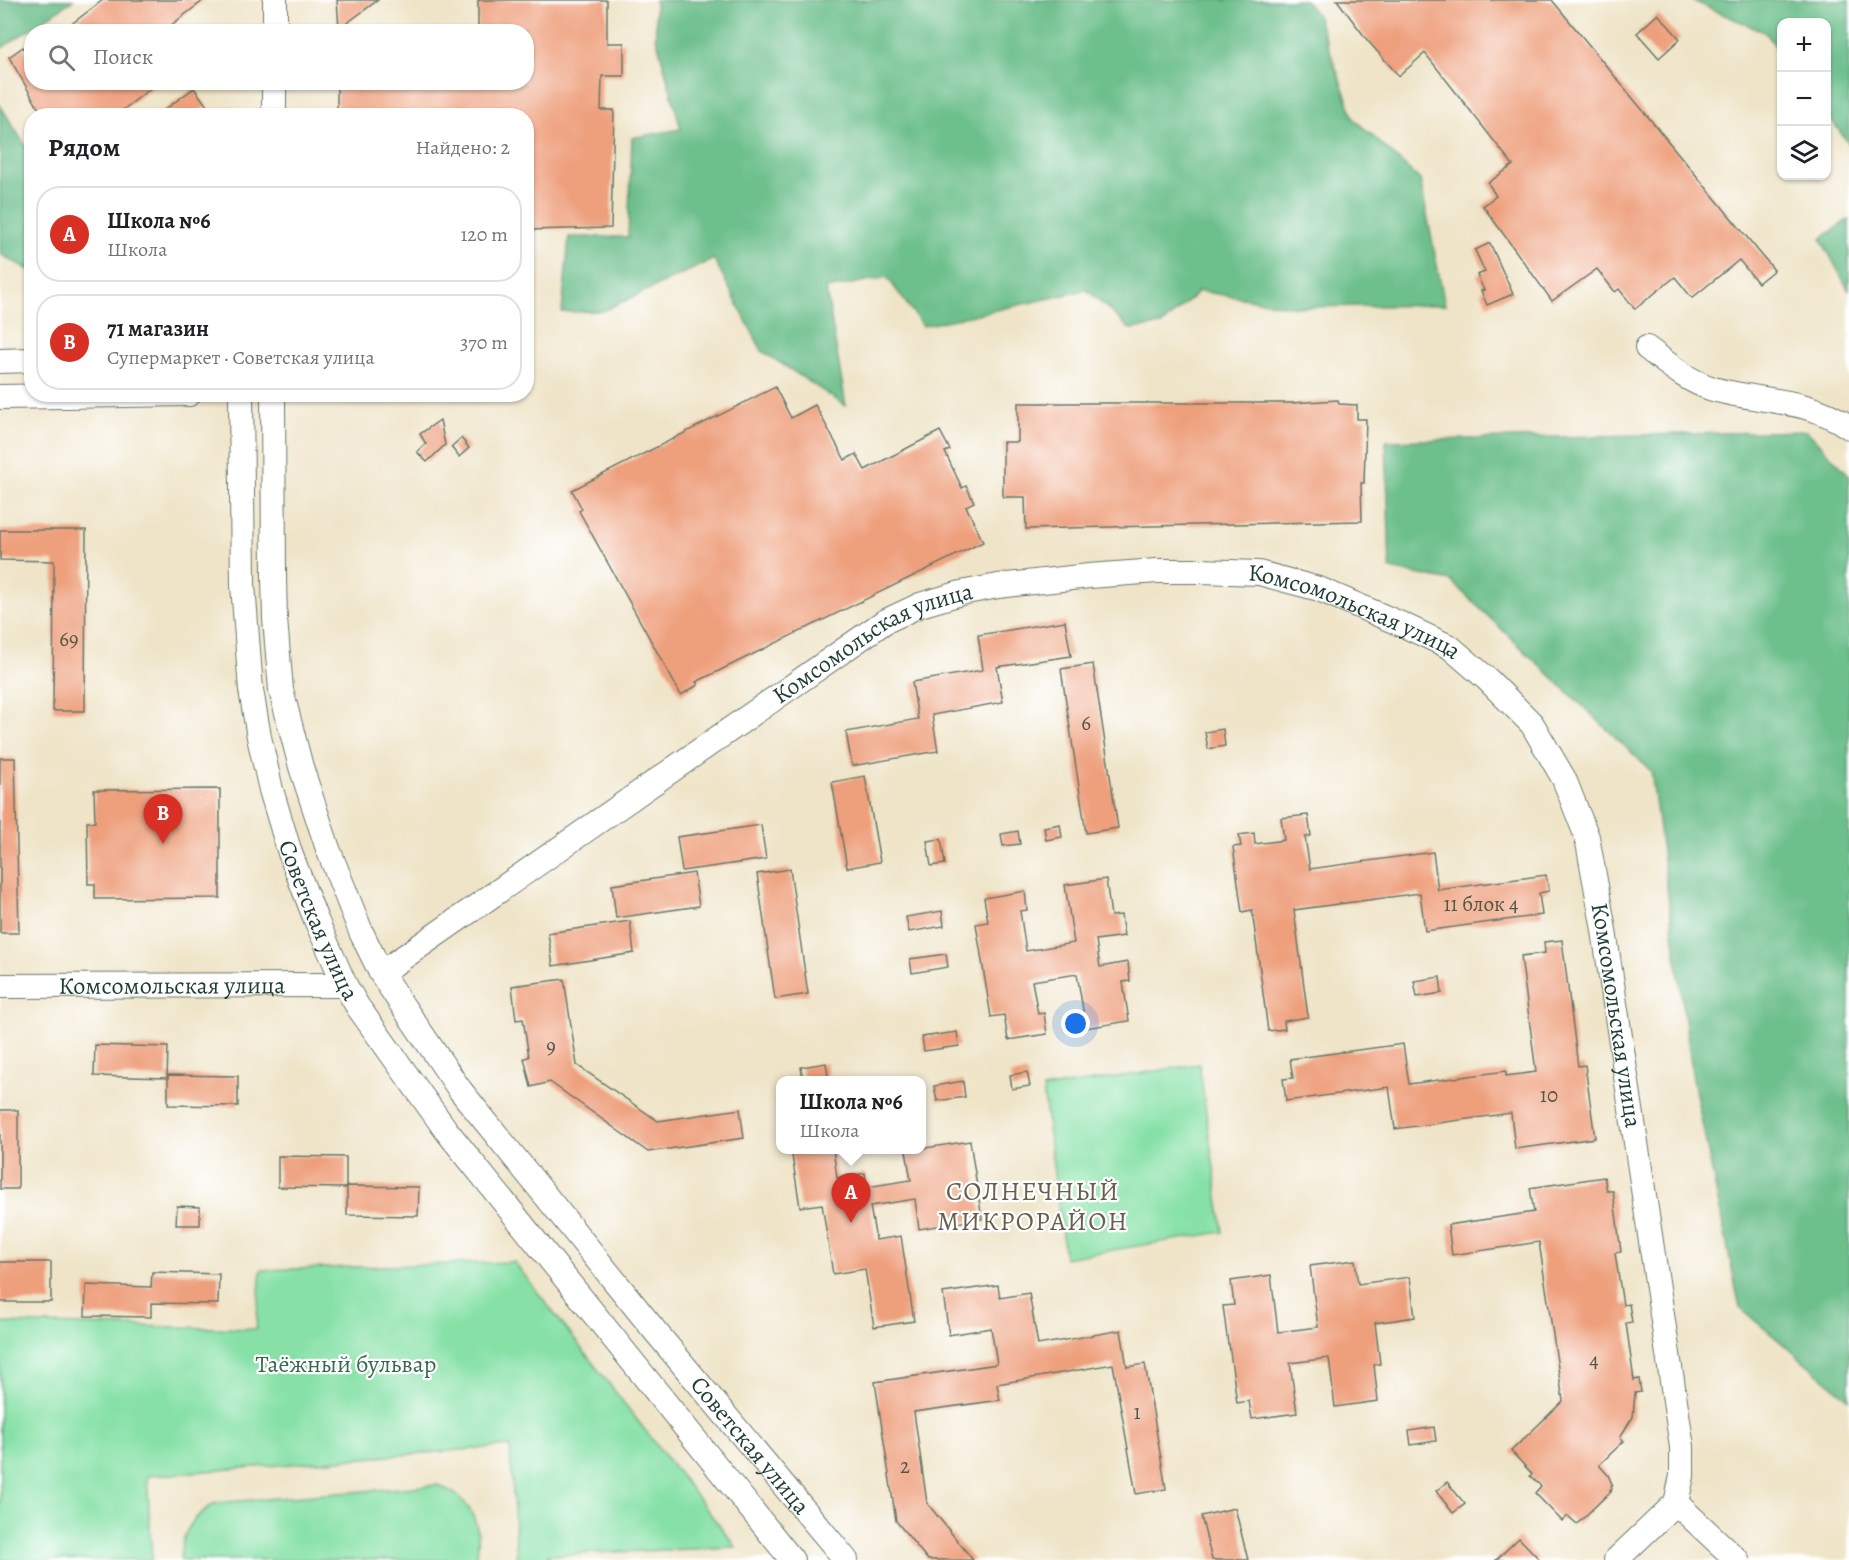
<!DOCTYPE html>
<html lang="ru">
<head>
<meta charset="utf-8">
<style>
  body { margin:0; font-family:Alegreya,serif; background:#f6f6f6; color:#202124 }
  .controls { position:absolute; right:18px; top:18px; display:grid; overflow:hidden; border-radius:12px; box-shadow:0 2px 4px #0004 }
  .controls button { width:54px; height:54px; display:grid; place-items:center; padding:0; border:0; border-bottom:2px solid #e0e0e0; background:#fff; color:#202124; font:30px sans-serif }
  .you { position:absolute; left:1076px; top:1024px; width:21px; height:21px; margin:-15px; border:4px solid #fff; border-radius:50%; background:#1a73e8; box-shadow:0 0 0 9px #1a73e833 }
  .badge { display:grid; place-items:center; width:39px; height:39px; border-radius:50%; background:#d93025; color:#fff; font-size:20px; font-weight:700 }
  .pin { position:absolute; translate:-50% -50px; filter:drop-shadow(0 2px 3px #0008) }
  .pin::after { content:''; position:absolute; top:32px; width:21px; height:18px; background:inherit; clip-path:polygon(0 0,100% 0,50% 100%) }
  .popup { position:absolute; left:776px; top:1076px; width:150px; height:78px; box-sizing:border-box; display:grid; place-content:center; border-radius:12px; background:#fff; filter:drop-shadow(0 2px 4px #0005); font-size:20px; white-space:nowrap; color:#757577 }
  .popup b { font-size:22px; color:#202124 }
  .popup::after { content:''; position:absolute; left:50%; top:100%; margin-left:-12px; border:12px solid transparent; border-top-color:#fff }
  .list { margin:0; padding:0; list-style:none }
  h2 { display:flex; justify-content:space-between; align-items:center; height:78px; margin:0; padding:0 24px; font-size:26px }
  h2 small { font-size:20px; font-weight:400; color:#757577 }
  .list li { display:grid; grid-template-columns:39px 1fr auto; gap:18px; align-items:center; box-sizing:border-box; height:96px; margin:0 12px 12px; padding:0 12px; border:2px solid #e0e0e0; border-radius:24px }
  .list b { display:block; font-size:22px; white-space:nowrap }
  .list p { margin:0; font-size:20px; white-space:nowrap; color:#757577 }
  .list em { font-size:20px; font-style:normal; color:#757577 }
  .icon { flex:none; width:33px; height:33px; fill:none; stroke:currentColor; stroke-width:2; stroke-linecap:round; stroke-linejoin:round }
  .map { position:relative; flex:none; width:1849px; height:1560px; overflow:hidden }
  .search { position:absolute; background:#fff; box-shadow:0 2px 4px #0004; left:24px; top:24px; width:510px; height:66px; display:flex; align-items:center; gap:15px; box-sizing:border-box; padding:0 21px; border-radius:24px; color:#757577; font-size:22px }
  .panel { position:absolute; background:#fff; box-shadow:0 2px 4px #0004; left:24px; top:108px; width:510px; height:294px; border-radius:24px }
  .map>svg:first-child { display:block }
  .green { fill:#87e1a7; stroke:#538f6e; stroke-width:1.5 }
  .forest { fill:#6dbf8c; stroke:#467e60; stroke-width:1.5 }
  .building { fill:#ee9f7b }
  .lines { fill:none; stroke-linecap:round; stroke-linejoin:round }
  .minor-casing { stroke:#687768; stroke-width:26 }
  .minor { stroke:#fff; stroke-width:24 }
  .labels { text-anchor:middle; dominant-baseline:central; stroke-width:4.5; stroke-linejoin:round; paint-order:stroke }
  .number-label { font-size:21px; fill:#535646 }
  .street-label { font-size:24px; fill:#1f3d34; stroke:#fff }
  .park-label { font-size:24px; fill:#396651; stroke:#fff }
  .neighbourhood-label { font-size:26px; letter-spacing:1.5px; fill:#675f4d; stroke:#fff }
</style>
</head>
<body>
<div class="map">
<svg width="1849" height="1560" viewBox="0 0 1849 1560">
  <rect width="100%" height="100%" fill="#fff"/>
  <filter id="ink" filterUnits="userSpaceOnUse"><feTurbulence type="fractalNoise" baseFrequency=".0167" numOctaves="2"/><feDisplacementMap in="SourceGraphic" scale="12" xChannelSelector="R" yChannelSelector="G"/><feConvolveMatrix kernelMatrix="1 2 1 2 8 2 1 2 1" color-interpolation-filters="sRGB"/></filter>
  <filter id="wash" filterUnits="userSpaceOnUse"><feTurbulence type="fractalNoise" baseFrequency=".008" numOctaves="4" result="noise"/><feDisplacementMap in="SourceGraphic" scale="24" xChannelSelector="R" yChannelSelector="G"/><feGaussianBlur stdDeviation="1.35" result="paint"/><feColorMatrix in="noise" values="0 0 0 0 0 0 0 0 0 0 0 0 0 0 0 0 0 1.4 0 .05"/><feComposite in="paint" operator="in"/></filter>
  <g filter="url(#wash)">
    <rect width="100%" height="100%" fill="#efe4c8"/>
    <!-- green -->
    <g class="green">
      <path d="M 1199,1064 L 1223,1232 L 1065,1258 L 1043,1089 Z"/>
      <path d="M 514,1262 L 736,1547 L 548,1555 L 548,1560 L 517,1560 L 510,1446 L 147,1476 L 152,1560 L 0,1560 L 0,1323 L 256,1329 L 261,1270 Z"/>
      <path d="M 439,1485 C 444,1488 451,1491 456,1495 C 476,1509 483,1537 475,1560 L 180,1560 C 182,1532 191,1518 215,1503 Z"/>
    </g>
    <!-- forest -->
    <g class="forest">
      <path d="M 0,0 L 73,0 L 0,49 Z"/>
      <path d="M 655,0 L 1305,0 L 1317,15 L 1354,119 L 1420,180 L 1445,305 L 1296,307 L 1199,291 L 1162,325 L 1130,329 L 1087,290 L 923,326 L 887,277 L 826,289 L 846,406 L 762,351 L 714,259 L 603,311 L 562,312 L 569,237 L 628,237 L 632,138 L 681,129 L 656,37 Z"/>
      <path d="M 1691,0 L 1849,0 L 1849,144 L 1827,114 L 1826,22 L 1782,22 L 1781,54 L 1766,33 Z"/>
      <path d="M 0,105 L 31,155 L 31,271 L 0,254 Z"/>
      <path d="M 1849,219 L 1849,291 L 1821,239 Z"/>
      <path d="M 1807,431 L 1849,475 L 1849,1399 L 1740,1308 L 1693,1079 L 1651,771 L 1451,581 L 1390,569 L 1386,441 Z"/>
    </g>
    <g id="blocks">
      <!-- building -->
      <g class="building">
        <path d="M 103,0 L 204,0 L 162,32 L 61,32 Z"/>
        <path d="M 337,0 L 378,0 L 339,29 Z"/>
        <path d="M 478,0 L 607,0 L 607,43 L 624,43 L 624,76 L 602,76 L 601,110 L 614,110 L 611,228 L 526,230 L 526,116 L 517,116 L 517,114 L 337,116 L 337,82 L 526,82 L 526,32 L 478,32 Z"/>
        <path d="M 1337,0 L 1552,0 L 1774,270 L 1758,283 L 1739,260 L 1692,298 L 1675,277 L 1635,309 L 1619,289 L 1615,292 L 1597,269 L 1552,301 L 1483,206 L 1496,196 L 1488,183 L 1513,165 L 1425,53 L 1399,76 L 1368,41 Z"/>
        <path d="M 1658,14 L 1680,39 L 1659,58 L 1637,33 Z"/>
        <path d="M 23,47 L 32,63 L 32,82 L 159,82 L 115,116 L 43,116 L 9,57 Z"/>
        <path d="M 194,88 L 207,106 L 193,116 L 156,116 Z"/>
        <path d="M 1490,243 L 1513,294 L 1487,305 L 1481,291 L 1484,290 L 1477,275 L 1485,272 L 1475,250 Z"/>
        <path d="M 775,387 L 791,418 L 815,405 L 845,460 L 856,454 L 865,470 L 940,431 L 950,450 L 945,452 L 962,488 L 966,486 L 974,502 L 966,506 L 983,542 L 696,682 L 698,685 L 681,695 L 579,511 L 582,509 L 572,490 Z"/>
        <path d="M 1338,400 L 1339,404 L 1357,405 L 1357,419 L 1366,419 L 1364,483 L 1361,483 L 1362,521 L 1026,529 L 1025,497 L 1003,497 L 1003,442 L 1018,442 L 1018,403 L 1292,403 Z"/>
        <path d="M 440,420 L 445,445 L 427,462 L 417,452 L 426,444 L 420,434 Z"/>
        <path d="M 461,438 L 469,448 L 459,457 L 451,447 Z"/>
        <path d="M 0,530 L 86,530 L 85,711 L 53,711 L 54,561 L 0,560 Z"/>
        <path d="M 1065,621 L 1071,656 L 997,667 L 1003,702 L 932,715 L 938,751 L 852,766 L 846,732 L 918,719 L 912,682 L 983,670 L 978,635 Z"/>
        <path d="M 1093,664 L 1118,828 L 1086,833 L 1061,669 Z"/>
        <path d="M 1223,729 L 1225,746 L 1208,749 L 1205,732 Z"/>
        <path d="M 0,758 L 15,758 L 19,933 L 0,933 Z"/>
        <path d="M 865,776 L 880,862 L 847,868 L 832,782 Z"/>
        <path d="M 220,789 L 220,898 L 95,899 L 95,884 L 88,884 L 87,822 L 95,822 L 94,790 Z"/>
        <path d="M 1308,815 L 1311,836 L 1305,837 L 1310,869 L 1433,852 L 1438,890 L 1546,875 L 1549,891 L 1539,893 L 1542,915 L 1425,931 L 1420,893 L 1294,910 L 1308,1017 L 1284,1021 L 1285,1029 L 1268,1031 L 1252,910 L 1242,912 L 1233,847 L 1241,846 L 1239,835 L 1254,833 L 1255,844 L 1284,840 L 1281,818 Z"/>
        <path d="M 1060,824 L 1062,837 L 1046,840 L 1044,827 Z"/>
        <path d="M 761,825 L 766,859 L 682,871 L 677,837 Z"/>
        <path d="M 1018,831 L 1020,844 L 1003,846 L 1001,834 Z"/>
        <path d="M 941,839 L 945,864 L 931,866 L 927,841 Z"/>
        <path d="M 790,869 L 808,994 L 775,999 L 757,874 Z"/>
        <path d="M 694,873 L 699,906 L 616,918 L 612,885 Z"/>
        <path d="M 1106,879 L 1111,916 L 1121,915 L 1124,936 L 1096,940 L 1100,967 L 1128,962 L 1130,981 L 1123,982 L 1129,1021 L 1086,1028 L 1077,974 L 1032,981 L 1038,1014 L 1044,1013 L 1047,1034 L 1008,1040 L 1004,1015 L 991,1017 L 976,924 L 988,922 L 984,898 L 1025,891 L 1027,910 L 1020,911 L 1026,951 L 1074,943 L 1065,885 Z"/>
        <path d="M 942,911 L 944,926 L 909,932 L 906,917 Z"/>
        <path d="M 630,921 L 634,953 L 553,966 L 548,933 Z"/>
        <path d="M 1562,940 L 1578,1066 L 1585,1065 L 1595,1138 L 1515,1149 L 1511,1113 L 1395,1129 L 1389,1087 L 1286,1101 L 1283,1079 L 1293,1078 L 1290,1059 L 1403,1044 L 1409,1084 L 1506,1071 L 1506,1076 L 1536,1072 L 1521,956 L 1545,953 L 1544,942 Z"/>
        <path d="M 946,954 L 948,967 L 912,973 L 910,959 Z"/>
        <path d="M 1440,977 L 1442,993 L 1417,997 L 1414,981 Z"/>
        <path d="M 564,979 L 577,1065 L 658,1121 L 740,1109 L 744,1138 L 648,1152 L 550,1082 L 531,1087 L 524,1058 L 529,1057 L 523,1019 L 516,1020 L 512,986 Z"/>
        <path d="M 957,1032 L 959,1046 L 924,1051 L 922,1037 Z"/>
        <path d="M 95,1045 L 168,1047 L 167,1078 L 94,1076 Z"/>
        <path d="M 826,1063 L 828,1076 L 803,1080 L 801,1067 Z"/>
        <path d="M 1027,1072 L 1030,1086 L 1012,1089 L 1010,1075 Z"/>
        <path d="M 168,1075 L 238,1076 L 238,1106 L 168,1105 Z"/>
        <path d="M 963,1081 L 965,1097 L 937,1101 L 934,1086 Z"/>
        <rect x="0" y="1110" width="18" height="79"/>
        <path d="M 970,1141 L 982,1219 L 919,1229 L 915,1199 L 870,1206 L 876,1240 L 901,1236 L 914,1321 L 874,1327 L 865,1269 L 833,1274 L 822,1204 L 800,1207 L 791,1149 L 833,1149 L 837,1178 L 865,1173 L 867,1187 L 911,1180 L 906,1151 Z"/>
        <path d="M 278,1156 L 346,1157 L 346,1188 L 278,1187 Z"/>
        <path d="M 1604,1177 L 1607,1191 L 1613,1191 L 1621,1252 L 1615,1253 L 1623,1305 L 1629,1304 L 1632,1322 L 1626,1323 L 1634,1380 L 1639,1379 L 1641,1392 L 1635,1393 L 1633,1417 L 1620,1437 L 1624,1441 L 1599,1465 L 1608,1475 L 1612,1484 L 1610,1492 L 1577,1524 L 1568,1516 L 1562,1521 L 1535,1493 L 1541,1486 L 1530,1476 L 1532,1474 L 1511,1451 L 1563,1401 L 1539,1242 L 1452,1255 L 1448,1225 L 1534,1212 L 1530,1188 Z"/>
        <path d="M 347,1186 L 419,1187 L 418,1216 L 347,1215 Z"/>
        <path d="M 177,1206 L 200,1207 L 200,1225 L 176,1225 Z"/>
        <path d="M 1355,1260 L 1358,1284 L 1410,1277 L 1415,1317 L 1375,1323 L 1380,1364 L 1374,1365 L 1378,1401 L 1335,1407 L 1329,1358 L 1290,1363 L 1297,1413 L 1252,1419 L 1249,1401 L 1237,1403 L 1229,1344 L 1228,1344 L 1223,1306 L 1234,1305 L 1231,1281 L 1271,1275 L 1278,1332 L 1318,1327 L 1310,1266 Z"/>
        <rect x="0" y="1262" width="51" height="40"/>
        <path d="M 152,1272 L 219,1274 L 218,1304 L 151,1303 L 151,1317 L 85,1316 L 86,1285 L 151,1287 Z"/>
        <path d="M 998,1285 L 1000,1298 L 1029,1293 L 1038,1345 L 1121,1330 L 1127,1367 L 1145,1364 L 1166,1489 L 1136,1494 L 1113,1364 L 997,1384 L 1000,1400 L 914,1412 L 927,1503 L 973,1560 L 928,1560 L 896,1521 L 875,1382 L 997,1364 L 991,1328 L 949,1335 L 943,1293 Z"/>
        <path d="M 1434,1427 L 1436,1441 L 1411,1445 L 1409,1431 Z"/>
        <path d="M 1447,1482 L 1465,1504 L 1453,1513 L 1436,1491 Z"/>
        <path d="M 1235,1508 L 1248,1560 L 1212,1560 L 1201,1516 Z"/>
        <path d="M 1519,1538 L 1540,1560 L 1496,1560 Z"/>
      </g>
    </g>
  </g>
  <g filter="url(#ink)">
    <use href="#blocks" fill-opacity="0" stroke="#687768" stroke-width="1.5"/>
    <g class="lines">
      <defs>
        <g id="minor">
          <path d="M 275,32 L 275,0"/>
          <path d="M 274,116 L 274,82"/>
          <path d="M 1647,348 C 1668,364 1687,381 1713,389 C 1759,402 1809,398 1849,427"/>
          <path d="M 0,361 L 32,360"/>
          <path id="s1" d="M 241,394 L 243,585 L 251,690 L 259,737 L 271,790 L 290,853 L 316,920 L 345,985 L 358,1007 L 446,1130 L 792,1560"/>
          <path id="s2" d="M 273,394 L 274,576 L 275,619 L 281,690 L 301,767 L 328,849 L 361,932 L 381,973 L 396,996 L 460,1090 L 655,1331 L 846,1560"/>
          <path d="M 0,397 L 189,394"/>
          <path id="s3" d="M 381,973 L 884,622 L 920,605 L 961,593 L 998,586 L 1089,576 L 1157,571 L 1201,571 L 1259,573 L 1319,589 L 1403,625 L 1450,647 L 1487,679 L 1532,724 L 1564,779 L 1587,837 L 1603,924 L 1682,1447 L 1682,1476 L 1676,1503"/>
          <path id="s4" d="M 0,986 L 345,985"/>
          <path d="M 1676,1503 L 1737,1560"/>
          <path d="M 1616,1560 L 1676,1503"/>
        </g>
      </defs>
      <!-- minor casing -->
      <use href="#minor" class="minor-casing"/>
      <!-- minor -->
      <use href="#minor" class="minor"/>
    </g>
  </g>
  <g class="labels">
    <!-- number labels -->
    <g class="number-label">
      <text x="69" y="639">69</text>
      <text x="1086" y="723">6</text>
      <text x="1481" y="904">11 блок 4</text>
      <text x="551" y="1046">9</text>
      <text x="1549" y="1095">10</text>
      <text x="1594" y="1360">4</text>
      <text x="1137" y="1412">1</text>
      <text x="905" y="1466">2</text>
    </g>
    <!-- street labels -->
    <g class="street-label">
      <text stroke="none"><textPath href="#s3" startOffset="1098">Комсомольская улица</textPath></text>
      <text stroke="none"><textPath href="#s3" startOffset="594">Комсомольская улица</textPath></text>
      <text stroke="none"><textPath href="#s1" startOffset="537">Советская улица</textPath></text>
      <text stroke="none"><textPath href="#s4" startOffset="172">Комсомольская улица</textPath></text>
      <text stroke="none"><textPath href="#s3" startOffset="1620">Комсомольская улица</textPath></text>
      <text stroke="none"><textPath href="#s2" startOffset="1197">Советская улица</textPath></text>
    </g>
    <!-- park labels -->
    <g class="park-label">
      <text x="346" y="1364">Таёжный бульвар</text>
    </g>
    <!-- neighbourhood labels -->
    <g class="neighbourhood-label">
      <text x="1033" y="1191">СОЛНЕЧНЫЙ<tspan x="1033" dy="30">МИКРОРАЙОН</tspan></text>
    </g>
  </g>
</svg>
<div class="controls">
<button>+</button>
<button>−</button>
<button><svg class="icon" aria-label="layers" viewBox="0 0 24 24"><path d="M12 4l9 5-9 5-9-5zM3 14l9 5 9-5"/></svg></button>
</div>
<div class="you"></div>
<div class="pin badge" style="left:851px;top:1223px">A</div>
<div class="popup"><b>Школа №6</b>Школа</div>
<div class="pin badge" style="left:163px;top:844px">B</div>
<div class="search"><svg class="icon" aria-label="search" viewBox="0 0 24 24"><circle cx="10" cy="10" r="6"/><path d="M15 15l6 6"/></svg>Поиск</div>
<section class="panel">
<h2>Рядом<small>Найдено: 2</small></h2>
<ul class="list">
<li><span class="badge">A</span><div><b>Школа №6</b><p>Школа</p></div><em>120 m</em></li>
<li><span class="badge">B</span><div><b>71 магазин</b><p>Супермаркет · Советская улица</p></div><em>370 m</em></li>
</ul>
</section>
</div>
</body>
</html>
